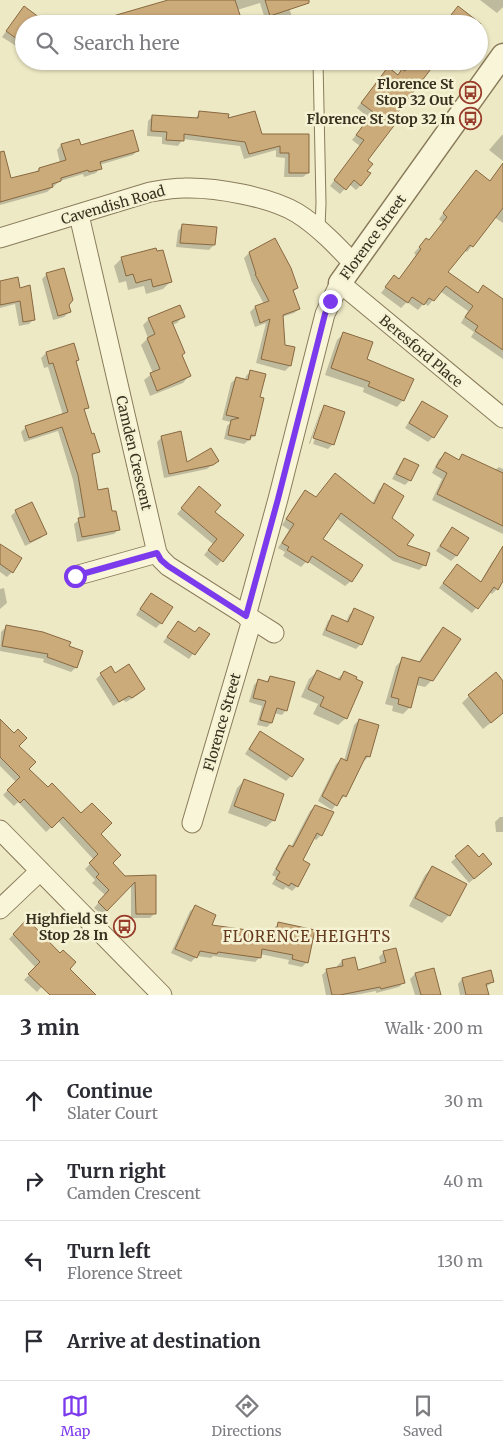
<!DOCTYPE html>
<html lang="en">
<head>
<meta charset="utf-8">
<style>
  body { margin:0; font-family:Merriweather,serif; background:#f2f2f3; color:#2b2b33 }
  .stop { position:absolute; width:15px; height:15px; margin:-11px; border:4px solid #7c3aed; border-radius:50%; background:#fff }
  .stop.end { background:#7c3aed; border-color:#fff; box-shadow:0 1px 5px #0008 }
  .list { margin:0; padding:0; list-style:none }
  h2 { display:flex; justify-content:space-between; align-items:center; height:65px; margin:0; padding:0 20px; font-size:21px }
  h2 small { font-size:16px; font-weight:400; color:#7c7c81 }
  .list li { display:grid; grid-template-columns:32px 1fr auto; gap:15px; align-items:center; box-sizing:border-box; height:80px; padding:0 20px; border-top:1px solid #e1e1e2 }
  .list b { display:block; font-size:19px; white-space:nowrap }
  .list p { margin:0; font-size:16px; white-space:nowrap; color:#7c7c81 }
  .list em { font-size:16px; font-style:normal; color:#7c7c81 }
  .icon { flex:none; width:28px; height:28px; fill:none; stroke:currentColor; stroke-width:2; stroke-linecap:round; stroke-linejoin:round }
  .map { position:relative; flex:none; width:503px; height:995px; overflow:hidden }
  .search { position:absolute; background:#fff; box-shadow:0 1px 4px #0004; left:15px; right:15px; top:15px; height:55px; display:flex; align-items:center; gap:12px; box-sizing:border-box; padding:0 18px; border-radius:28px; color:#7c7c81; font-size:19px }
  .sheet { height:385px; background:#fff }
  nav { display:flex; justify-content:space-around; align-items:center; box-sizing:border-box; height:70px; border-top:1px solid #e1e1e2; background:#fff; font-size:14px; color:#7c7c81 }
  nav a { display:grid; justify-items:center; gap:2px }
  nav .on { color:#7c3aed }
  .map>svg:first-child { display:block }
  .shadow { fill:#0003 }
  .building { fill:#ccab7b; stroke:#886941 }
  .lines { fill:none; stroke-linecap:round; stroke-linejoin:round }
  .service-casing { stroke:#897b5b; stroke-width:11 }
  .minor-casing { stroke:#897b5b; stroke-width:21 }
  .tertiary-casing { stroke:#897b5b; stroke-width:25 }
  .service { stroke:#f9f5d8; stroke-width:9 }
  .minor { stroke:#f9f5d8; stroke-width:19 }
  .tertiary { stroke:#f9f5d8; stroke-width:22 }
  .route { stroke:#7c3aed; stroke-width:6 }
  .labels { text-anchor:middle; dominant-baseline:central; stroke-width:5; stroke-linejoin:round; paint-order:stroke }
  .poi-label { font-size:14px; font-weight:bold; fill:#39301f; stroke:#f5f2d4; text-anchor:end }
  .street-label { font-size:14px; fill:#39301f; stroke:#f5f2d4 }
  .neighbourhood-label { font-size:15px; letter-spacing:1px; fill:#653a1e; stroke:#f5f2d4 }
</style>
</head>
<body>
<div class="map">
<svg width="503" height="995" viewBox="0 0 503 995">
  <rect width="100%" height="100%" fill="#eee9c5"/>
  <!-- shadow -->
  <g class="shadow">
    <path d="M 172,0 L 287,0 L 294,24 L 280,24 L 280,15 L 265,19 L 260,3 L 237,10 L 242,24 L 120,24 L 120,19 L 125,14 Z"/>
    <path d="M 480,0 L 503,0 L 503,7 L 497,13 Z"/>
    <path d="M 23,8 L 24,24 L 24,51 L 2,37 Z"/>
    <path d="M 38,61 L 82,61 L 77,68 Z"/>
    <path d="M 412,61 L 366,161 L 366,171 L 361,185 L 356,190 L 349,184 L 340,194 L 330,186 L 360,146 L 352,140 L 369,118 L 357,108 L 383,74 L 397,76 L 404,72 Z"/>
    <path d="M 200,112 L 227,120 L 261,136 L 308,135 L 308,173 L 303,177 L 284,177 L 285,158 L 276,157 L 276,150 L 244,159 L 240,146 L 183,139 L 178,146 L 162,144 L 162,137 L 147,136 L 148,121 L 153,116 L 195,119 Z"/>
    <path d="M 502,135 L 503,135 L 503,161 L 489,150 Z"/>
    <path d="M 79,140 L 81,147 L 138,150 L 133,155 L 99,165 L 100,168 L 96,173 L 84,177 L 83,174 L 60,181 L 47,192 L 0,205 L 0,174 L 11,180 L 35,173 L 39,169 L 60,163 L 57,150 L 61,145 Z"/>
    <path d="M 503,163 L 503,223 L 494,217 L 472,246 L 467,252 L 464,250 L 446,272 L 477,294 L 483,287 L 503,299 L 503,359 L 471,337 L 474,332 L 461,323 L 468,311 L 440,291 L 428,306 L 424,303 L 418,310 L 407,302 L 401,308 L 381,293 L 394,276 L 399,280 L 416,255 L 414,253 L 421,245 L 428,241 L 443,223 L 439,219 L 470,177 L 476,171 L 489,182 Z"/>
    <path d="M 182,226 L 214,245 L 209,250 L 176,247 L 178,231 Z"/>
    <path d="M 275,240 L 297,288 L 293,292 L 299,309 L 294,313 L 282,317 L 283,346 L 294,348 L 290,366 L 285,371 L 256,363 L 266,323 L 255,327 L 250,312 L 255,307 L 264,304 L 251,280 L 251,279 L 244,258 L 249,253 Z"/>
    <path d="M 122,258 L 170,282 L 163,289 L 146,294 L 144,286 L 128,290 L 126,281 L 119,283 L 114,266 Z"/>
    <path d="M 47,274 L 67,305 L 69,312 L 64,317 L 53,320 L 42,279 Z"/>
    <path d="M 0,283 L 19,289 L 34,319 L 29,324 L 19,326 L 15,304 L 0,308 Z"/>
    <path d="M 183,316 L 177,323 L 172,325 L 181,356 L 189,376 L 183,383 L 150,396 L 144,380 L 153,373 L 141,345 L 148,338 L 143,325 L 149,319 Z"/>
    <path d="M 344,333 L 403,400 L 397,407 L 363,392 L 364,388 L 325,375 L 337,340 Z"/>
    <path d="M 46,353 L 78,360 L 75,363 L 88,407 L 84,411 L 91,436 L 98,451 L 91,457 L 97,491 L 111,513 L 119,529 L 114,534 L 77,542 L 74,524 L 80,519 L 73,480 L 58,431 L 24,442 L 21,432 L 26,427 L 63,415 L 48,367 L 44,368 L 41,358 Z"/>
    <path d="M 251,371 L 259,398 L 262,399 L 254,436 L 244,444 L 224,439 L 227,426 L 231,422 L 222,420 L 231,383 L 236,378 L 245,380 L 246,376 Z"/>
    <path d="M 423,402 L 433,437 L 428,442 L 405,428 L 418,407 Z"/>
    <path d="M 325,407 L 333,444 L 328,449 L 313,444 L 324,411 L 321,411 L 310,444 L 309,443 L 320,412 Z"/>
    <path d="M 162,437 L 186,464 L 217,461 L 207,469 L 164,478 L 157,442 Z"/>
    <path d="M 445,454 L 457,461 L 462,456 L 495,470 L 499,467 L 503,469 L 503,534 L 432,500 L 442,479 L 432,473 L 439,459 Z"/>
    <path d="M 404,459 L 410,480 L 405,485 L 392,479 L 400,464 Z"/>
    <path d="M 384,485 L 391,518 L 405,545 L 424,565 L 419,570 L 393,561 L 336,518 L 321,540 L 351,581 L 345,586 L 307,561 L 301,567 L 283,556 L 285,552 L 278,548 L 289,530 L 282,525 L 300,497 L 305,492 L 316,498 L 372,504 L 379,490 Z"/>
    <path d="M 195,493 L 213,512 L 242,536 L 217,566 L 204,555 L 213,544 L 177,514 Z"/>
    <path d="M 31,504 L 45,533 L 41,538 L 25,546 L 11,516 L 16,511 Z"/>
    <path d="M 452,529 L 467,538 L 456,556 L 451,561 L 436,551 L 447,534 Z"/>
    <path d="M 0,545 L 12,572 L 7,577 L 0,572 Z"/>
    <path d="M 497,557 L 503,561 L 503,578 L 497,589 L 492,594 L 489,592 L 472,613 L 439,588 L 452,571 L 480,583 L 492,562 Z"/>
    <path d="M 4,588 L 7,603 L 0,609 L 0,589 Z"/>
    <path d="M 151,594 L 161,623 L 156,628 L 136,615 L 146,599 Z"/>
    <path d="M 354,610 L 361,644 L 356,649 L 322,635 L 328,621 L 333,616 L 346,622 L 349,615 Z"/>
    <path d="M 178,623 L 194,633 L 208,634 L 189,659 L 163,642 Z"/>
    <path d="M 6,627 L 68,647 L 76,667 L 71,672 L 43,662 L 44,659 L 0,651 L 1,632 Z"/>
    <path d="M 443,629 L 432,680 L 425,687 L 416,685 L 410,707 L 403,714 L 392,711 L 393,706 L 385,704 L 396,666 L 403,659 L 418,663 L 436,636 Z"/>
    <path d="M 317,672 L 336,680 L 344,673 L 346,718 L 338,725 L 313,714 L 318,704 L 301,697 L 309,679 Z"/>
    <path d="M 101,674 L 115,675 L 143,689 L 139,694 L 126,702 L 123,700 L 113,706 L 96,679 Z"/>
    <path d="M 270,677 L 286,710 L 282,715 L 274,713 L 271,723 L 267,727 L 257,725 L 262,706 L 249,702 L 254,685 L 258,681 L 266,682 Z"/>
    <path d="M 503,683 L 503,713 L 483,729 L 462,703 L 469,696 Z"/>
    <path d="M 359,720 L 369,756 L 364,761 L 362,761 L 345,796 L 339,800 L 332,810 L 318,801 L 336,764 L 341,760 L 344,761 L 354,725 Z"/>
    <path d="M 0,723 L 18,746 L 28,769 L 99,834 L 111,863 L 125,877 L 155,876 L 155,913 L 150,918 L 131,918 L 131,885 L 102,915 L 94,908 L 105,895 L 92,883 L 95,880 L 85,869 L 94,860 L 58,821 L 46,832 L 18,802 L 14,806 L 3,795 L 16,782 L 0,766 Z"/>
    <path d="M 261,732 L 291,776 L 286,781 L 245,754 L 256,737 Z"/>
    <path d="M 244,781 L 274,820 L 266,827 L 228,813 L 237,788 Z"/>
    <path d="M 315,806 L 321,835 L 316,840 L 313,838 L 301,861 L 297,886 L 292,891 L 286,887 L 283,890 L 272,884 L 276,877 L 272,875 L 284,851 L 289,846 L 291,847 L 310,811 Z"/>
    <path d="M 500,817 L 503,817 L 503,832 L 496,832 L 495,822 Z"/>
    <path d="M 468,847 L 485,869 L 469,883 L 451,862 Z"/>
    <path d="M 432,868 L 449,915 L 442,923 L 409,906 L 425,875 Z"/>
    <path d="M 195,907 L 210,926 L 272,935 L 273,929 L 278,924 L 307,962 L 302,967 L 288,964 L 289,960 L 260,954 L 260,957 L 255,962 L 213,956 L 211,958 L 197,956 L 191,962 L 171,953 L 190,911 Z"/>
    <path d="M 27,921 L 68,969 L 95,995 L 55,995 L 44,984 L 37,992 L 24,980 L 36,968 L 9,939 Z"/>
    <path d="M 384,952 L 404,982 L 399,987 L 376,993 L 376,991 L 355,995 L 326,995 L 322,975 L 327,970 L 338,968 L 337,966 L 342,961 L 354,959 L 357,971 L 381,965 L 379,957 Z"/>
    <path d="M 433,969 L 440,995 L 415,995 L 410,979 L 415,974 Z"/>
    <path d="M 462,979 L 493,982 L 486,987 L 488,995 L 460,995 L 458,984 Z"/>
  </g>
  <!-- building -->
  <g class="building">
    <path d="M 168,0 L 235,0 L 243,24 L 228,24 L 226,18 L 205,24 L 153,24 L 152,20 L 114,19 L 113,16 Z"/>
    <path d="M 265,0 L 309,0 L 309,3 L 270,16 Z"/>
    <path d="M 24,6 L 48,24 L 24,24 L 24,44 L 6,31 Z"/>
    <path d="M 458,6 L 481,24 L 444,24 Z"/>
    <path d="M 412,61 L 437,61 L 395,116 L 399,119 L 368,160 L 373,164 L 367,171 L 371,173 L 361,186 L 354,180 L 346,190 L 334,180 L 364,140 L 356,135 L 373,112 L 361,103 L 388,67 L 398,75 L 402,69 L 405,71 Z"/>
    <path d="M 199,111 L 229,114 L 228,118 L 255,111 L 262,134 L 309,134 L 309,173 L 289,173 L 289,153 L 280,153 L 280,146 L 249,154 L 245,142 L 184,134 L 184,141 L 166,140 L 167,132 L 151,131 L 152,115 L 198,118 Z"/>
    <path d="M 133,130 L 139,151 L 100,162 L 102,169 L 89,172 L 88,170 L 61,178 L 61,181 L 52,184 L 53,187 L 0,202 L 0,152 L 4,151 L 11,178 L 39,171 L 39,168 L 66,160 L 61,144 L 79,139 L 81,145 Z"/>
    <path d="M 503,163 L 503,208 L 473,247 L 470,245 L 448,272 L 478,293 L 483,285 L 503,299 L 503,350 L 475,331 L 478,326 L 465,317 L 473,306 L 446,286 L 434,301 L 429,298 L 424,305 L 412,297 L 408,303 L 385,287 L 394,275 L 399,279 L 421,249 L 419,247 L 426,238 L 429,240 L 447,217 L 443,213 L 476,170 L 490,181 Z"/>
    <path d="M 182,224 L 217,227 L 215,245 L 180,243 Z"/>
    <path d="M 275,238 L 291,268 L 298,288 L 293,290 L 300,309 L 283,315 L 285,345 L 295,347 L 291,366 L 261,359 L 270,319 L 260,323 L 255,306 L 269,301 L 255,274 L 256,274 L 249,252 Z"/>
    <path d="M 156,248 L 157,251 L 163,250 L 172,282 L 153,287 L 151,279 L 136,283 L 133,274 L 126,276 L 121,257 Z"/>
    <path d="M 64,268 L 73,300 L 69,305 L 71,312 L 58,316 L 46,273 Z"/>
    <path d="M 18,277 L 20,288 L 30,285 L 35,320 L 23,322 L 20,301 L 0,305 L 0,281 Z"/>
    <path d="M 180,305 L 185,317 L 172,322 L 185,353 L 182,355 L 191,376 L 157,391 L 150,373 L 160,369 L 147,338 L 155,334 L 148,318 Z"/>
    <path d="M 343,332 L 373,342 L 367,359 L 414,379 L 404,401 L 368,386 L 370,382 L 331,368 Z"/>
    <path d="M 74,343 L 79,360 L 76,361 L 89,408 L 84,409 L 92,434 L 94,433 L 100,452 L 92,454 L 98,490 L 108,488 L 112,511 L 116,511 L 120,530 L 82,537 L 78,518 L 85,517 L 78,475 L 62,427 L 29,438 L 25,426 L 68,412 L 53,363 L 49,364 L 46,352 Z"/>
    <path d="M 250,370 L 266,374 L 260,397 L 264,398 L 255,436 L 251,435 L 250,440 L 228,435 L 231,420 L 239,418 L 226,415 L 236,377 L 248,380 Z"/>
    <path d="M 422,401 L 448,416 L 434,438 L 409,423 Z"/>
    <path d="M 324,405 L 345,412 L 334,445 L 313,438 Z"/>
    <path d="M 181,431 L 187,462 L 211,448 L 219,461 L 213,465 L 169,474 L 161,436 Z"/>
    <path d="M 445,452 L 459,460 L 462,454 L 503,473 L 503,526 L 437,494 L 447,473 L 436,467 Z"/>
    <path d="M 404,458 L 419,465 L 411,481 L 396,474 Z"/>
    <path d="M 335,473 L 374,504 L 384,483 L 404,496 L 392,518 L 414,535 L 407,545 L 430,553 L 426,566 L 398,556 L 341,513 L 323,539 L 363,565 L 352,582 L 312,556 L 308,563 L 287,550 L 289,547 L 282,543 L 294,524 L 286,519 L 305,490 L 316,497 Z"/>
    <path d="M 199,486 L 221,505 L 215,512 L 244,535 L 223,562 L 208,550 L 217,539 L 181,508 Z"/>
    <path d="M 32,502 L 47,534 L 30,542 L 15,510 Z"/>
    <path d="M 452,527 L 469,538 L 457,556 L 440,546 Z"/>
    <path d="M 0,544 L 22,558 L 13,573 L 0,564 Z"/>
    <path d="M 503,546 L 503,581 L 498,590 L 494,587 L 478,609 L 443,583 L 457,564 L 481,582 Z"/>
    <path d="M 151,593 L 173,607 L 162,624 L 140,609 Z"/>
    <path d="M 354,608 L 374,617 L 362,645 L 326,630 L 332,615 L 348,622 Z"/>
    <path d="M 178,621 L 195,632 L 199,627 L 210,634 L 195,655 L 167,637 Z"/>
    <path d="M 6,625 L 43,632 L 71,642 L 69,646 L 83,651 L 77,668 L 47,657 L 48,654 L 2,646 Z"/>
    <path d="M 443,627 L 461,639 L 433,681 L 419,677 L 411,708 L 398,704 L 399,699 L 391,697 L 402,657 L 420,662 Z"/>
    <path d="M 129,664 L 145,689 L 132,698 L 129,696 L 119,702 L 100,673 L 111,666 L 115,673 Z"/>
    <path d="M 317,670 L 340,680 L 344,671 L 357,677 L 356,679 L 363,682 L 347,719 L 320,706 L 324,697 L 308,689 Z"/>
    <path d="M 496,672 L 503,681 L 503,713 L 491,723 L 468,695 Z"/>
    <path d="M 270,676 L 295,682 L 287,711 L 277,708 L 272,723 L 260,720 L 266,701 L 253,698 L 258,679 L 268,682 Z"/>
    <path d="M 0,719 L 14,733 L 18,729 L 27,738 L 19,746 L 36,762 L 29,769 L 48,787 L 52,783 L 81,813 L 92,803 L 112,823 L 101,834 L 121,855 L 113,863 L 125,876 L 156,875 L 156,914 L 136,914 L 135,882 L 107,911 L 98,902 L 109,890 L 96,877 L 99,874 L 89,863 L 98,854 L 63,817 L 52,828 L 24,799 L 20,803 L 7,790 L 20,777 L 0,757 Z"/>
    <path d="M 359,719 L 379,725 L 370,757 L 366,756 L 346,797 L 343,795 L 337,806 L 322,796 L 341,758 L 347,761 Z"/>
    <path d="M 260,731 L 304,759 L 292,777 L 249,749 Z"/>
    <path d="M 244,779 L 284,794 L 275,821 L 234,806 Z"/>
    <path d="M 315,805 L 334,812 L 322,836 L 317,833 L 303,860 L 310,864 L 298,887 L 291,883 L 289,886 L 276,879 L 280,872 L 276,869 L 289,845 L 293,847 Z"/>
    <path d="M 468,845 L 479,857 L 483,853 L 492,864 L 474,879 L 455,856 Z"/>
    <path d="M 432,866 L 467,884 L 450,916 L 415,898 Z"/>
    <path d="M 195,905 L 216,915 L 212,925 L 276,934 L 278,922 L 315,930 L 308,963 L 292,959 L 293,955 L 262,949 L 261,958 L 218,952 L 217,954 L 200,951 L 197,958 L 175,949 Z"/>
    <path d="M 27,919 L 60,953 L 63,950 L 76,962 L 70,969 L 96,995 L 50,995 L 28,974 L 40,962 L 13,934 Z"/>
    <path d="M 396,948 L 405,983 L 381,989 L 380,987 L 340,995 L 332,995 L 326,969 L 343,966 L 342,960 L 355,957 L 358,970 L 386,962 L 383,951 Z"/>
    <path d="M 434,968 L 441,995 L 421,995 L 415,973 Z"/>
    <path d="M 491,970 L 494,982 L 486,984 L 489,995 L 466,995 L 462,978 Z"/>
  </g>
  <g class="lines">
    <defs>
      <path id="service" d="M 318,61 L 321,203 L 320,228"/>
      <g id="minor">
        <path d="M 79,215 L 157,553 L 161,559 L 168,566 L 274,633"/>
        <path d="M 0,238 L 150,192 C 162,190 173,188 184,188 C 216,187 270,197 297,213 C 318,226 337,246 354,264"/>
        <path d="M 75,576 L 157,553"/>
        <path d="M 246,616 L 278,499 L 325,314 L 340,283 L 503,418"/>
        <path d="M 192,823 L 252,620"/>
        <path d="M 0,830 L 162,995"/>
        <path d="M 0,909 L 40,871"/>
      </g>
      <path id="tertiary" d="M 340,283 L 503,55"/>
    </defs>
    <!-- service casing -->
    <use href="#service" class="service-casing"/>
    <!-- minor casing -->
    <use href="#minor" class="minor-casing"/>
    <!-- tertiary casing -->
    <use href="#tertiary" class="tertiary-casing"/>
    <!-- service -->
    <use href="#service" class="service"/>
    <!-- minor -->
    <use href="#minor" class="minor"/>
    <!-- tertiary -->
    <use href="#tertiary" class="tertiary"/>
  </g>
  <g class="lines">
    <!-- route -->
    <path class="route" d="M 75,576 L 157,553 L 161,560 L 168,566 L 246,616 L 278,499 L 325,314 L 330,301"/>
  </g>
  <!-- icons -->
  <defs>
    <symbol id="bus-ring" viewBox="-11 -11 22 22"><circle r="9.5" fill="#f5f2d4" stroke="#983d2b" stroke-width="1.5"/><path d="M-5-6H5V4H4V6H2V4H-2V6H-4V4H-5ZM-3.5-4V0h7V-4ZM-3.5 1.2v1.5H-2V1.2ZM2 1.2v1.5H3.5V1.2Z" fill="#983d2b"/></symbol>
  </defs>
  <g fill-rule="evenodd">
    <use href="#bus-ring" x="458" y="80" width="25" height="25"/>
    <use href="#bus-ring" x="458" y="106" width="25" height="25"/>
    <use href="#bus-ring" x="112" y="914" width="25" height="25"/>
  </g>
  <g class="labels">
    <!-- poi labels -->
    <g class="poi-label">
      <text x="454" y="84">Florence St<tspan x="454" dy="16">Stop 32 Out</tspan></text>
      <text x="455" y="119">Florence St Stop 32 In</text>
      <text x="108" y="919">Highfield St<tspan x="108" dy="16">Stop 28 In</tspan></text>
    </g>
    <!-- street labels -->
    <g class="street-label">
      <text transform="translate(113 205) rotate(-16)">Cavendish Road</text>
      <text transform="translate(373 237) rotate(-54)">Florence Street</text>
      <text transform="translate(421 351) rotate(40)">Beresford Place</text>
      <text transform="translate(134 453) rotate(77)">Camden Crescent</text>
      <text transform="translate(222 722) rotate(-74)">Florence Street</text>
    </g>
    <!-- neighbourhood labels -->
    <g class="neighbourhood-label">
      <text x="307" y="936">FLORENCE HEIGHTS</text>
    </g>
  </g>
</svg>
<div class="stop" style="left:75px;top:576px"></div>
<div class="stop end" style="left:330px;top:301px"></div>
<div class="search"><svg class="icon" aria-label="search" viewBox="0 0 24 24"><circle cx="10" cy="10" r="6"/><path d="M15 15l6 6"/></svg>Search here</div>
</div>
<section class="sheet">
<h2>3 min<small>Walk · 200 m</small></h2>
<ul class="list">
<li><svg class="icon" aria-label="ahead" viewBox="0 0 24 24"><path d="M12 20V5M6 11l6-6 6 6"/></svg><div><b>Continue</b><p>Slater Court</p></div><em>30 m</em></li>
<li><svg class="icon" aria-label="right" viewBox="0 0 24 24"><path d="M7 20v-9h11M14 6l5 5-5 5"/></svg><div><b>Turn right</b><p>Camden Crescent</p></div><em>40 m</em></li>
<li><svg class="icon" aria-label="left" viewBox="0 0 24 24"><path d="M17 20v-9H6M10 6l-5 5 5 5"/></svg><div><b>Turn left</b><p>Florence Street</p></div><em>130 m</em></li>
<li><svg class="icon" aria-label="arrive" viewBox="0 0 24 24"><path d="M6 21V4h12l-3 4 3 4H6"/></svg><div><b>Arrive at destination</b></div></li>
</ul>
</section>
<nav>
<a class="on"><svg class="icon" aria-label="map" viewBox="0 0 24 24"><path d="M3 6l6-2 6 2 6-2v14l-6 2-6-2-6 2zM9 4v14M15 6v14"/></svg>Map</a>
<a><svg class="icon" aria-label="directions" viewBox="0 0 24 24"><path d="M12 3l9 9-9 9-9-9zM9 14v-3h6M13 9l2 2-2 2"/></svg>Directions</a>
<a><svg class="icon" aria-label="saved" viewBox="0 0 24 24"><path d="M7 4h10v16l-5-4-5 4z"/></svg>Saved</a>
</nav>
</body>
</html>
